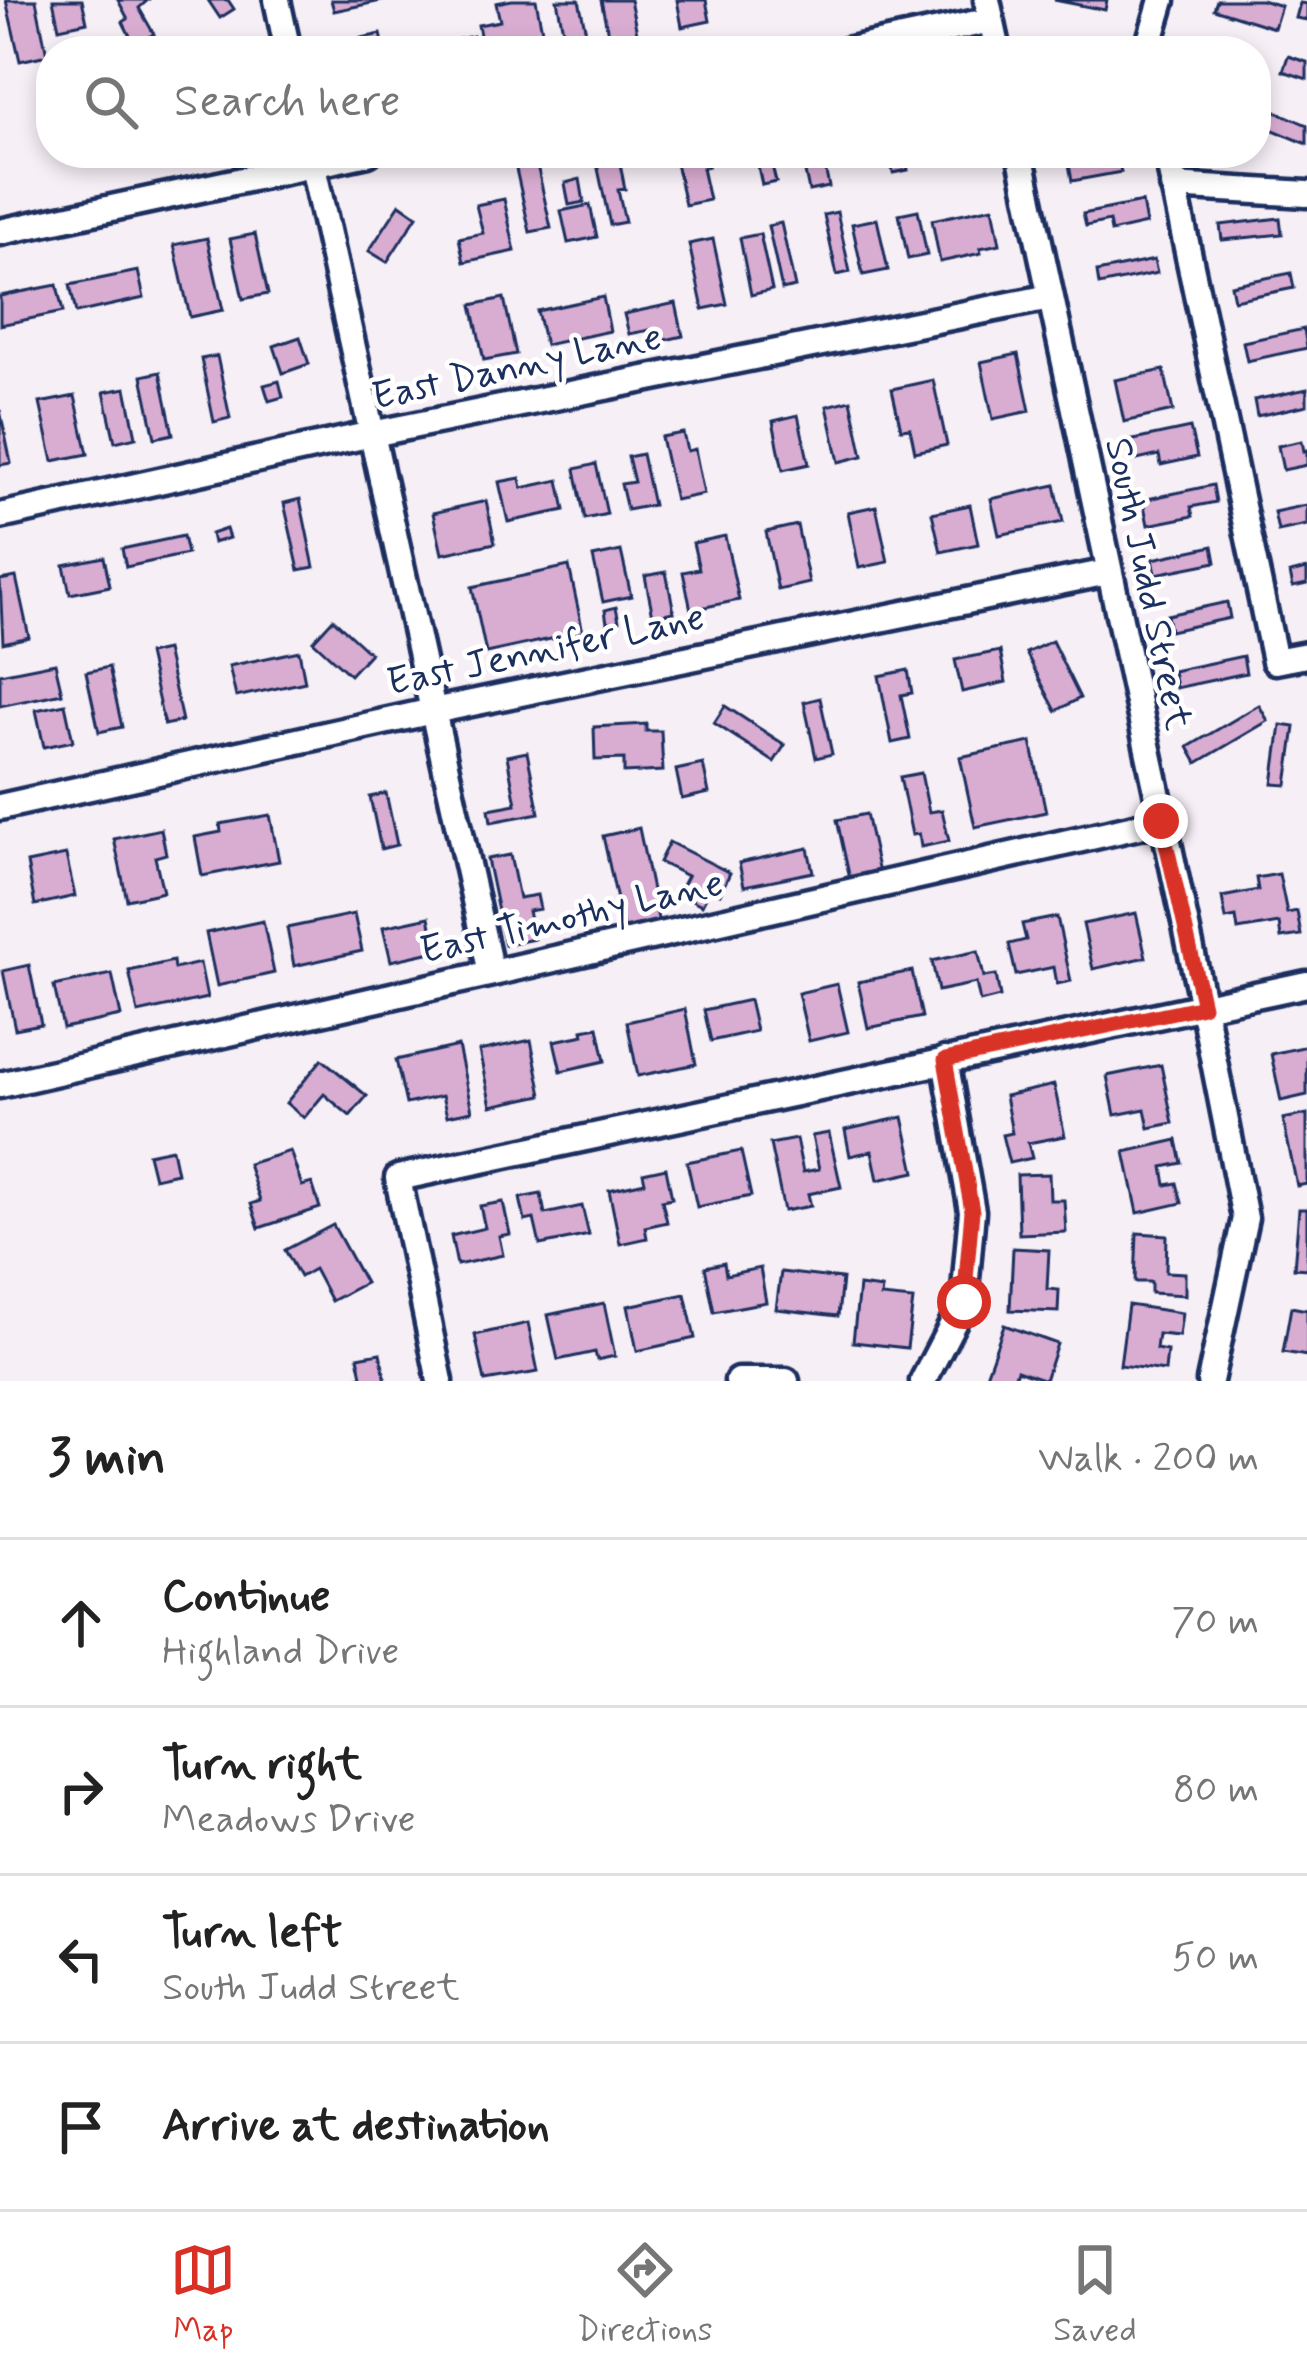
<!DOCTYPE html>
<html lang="en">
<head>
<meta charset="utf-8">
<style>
  body { margin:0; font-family:Mynerve,sans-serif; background:#f2f2f2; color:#222 }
  .stop { position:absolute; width:36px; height:36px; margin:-27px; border:9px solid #d93025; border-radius:50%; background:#fff }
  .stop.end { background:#d93025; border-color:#fff; box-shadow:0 3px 12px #0008 }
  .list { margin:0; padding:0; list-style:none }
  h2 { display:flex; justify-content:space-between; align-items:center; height:156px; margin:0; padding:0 48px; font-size:51px }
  h2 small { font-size:39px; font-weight:400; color:#767676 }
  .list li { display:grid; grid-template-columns:78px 1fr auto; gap:36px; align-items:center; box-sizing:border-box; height:168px; padding:0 48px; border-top:3px solid #e0e0e0 }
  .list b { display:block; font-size:45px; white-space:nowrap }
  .list p { margin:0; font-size:39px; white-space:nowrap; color:#767676 }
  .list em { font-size:39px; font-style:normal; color:#767676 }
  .icon { flex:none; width:66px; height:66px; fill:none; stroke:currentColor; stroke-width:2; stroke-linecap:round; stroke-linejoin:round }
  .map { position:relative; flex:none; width:1307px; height:1381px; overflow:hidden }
  .search { position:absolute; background:#fff; box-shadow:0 6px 18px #0003; left:36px; right:36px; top:36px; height:132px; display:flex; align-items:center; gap:30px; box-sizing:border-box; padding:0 42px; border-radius:48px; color:#767676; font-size:45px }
  .sheet { height:828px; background:#fff }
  nav { display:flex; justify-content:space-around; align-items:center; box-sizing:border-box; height:168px; border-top:3px solid #e0e0e0; background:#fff; font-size:33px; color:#767676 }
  nav a { display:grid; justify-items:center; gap:6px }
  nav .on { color:#d93025 }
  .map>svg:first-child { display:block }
  .building { fill:#d9add2; stroke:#1b2f5e; stroke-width:3 }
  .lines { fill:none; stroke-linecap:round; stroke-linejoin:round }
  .minor-casing { stroke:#1b2f5e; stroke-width:33 }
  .minor { stroke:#fff; stroke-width:24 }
  .route { stroke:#d93025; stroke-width:15 }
  .labels { text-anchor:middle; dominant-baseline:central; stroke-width:9; stroke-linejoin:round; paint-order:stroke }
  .street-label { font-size:39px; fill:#1b2f5e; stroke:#fff }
</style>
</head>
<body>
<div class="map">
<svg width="1307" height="1381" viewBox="0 0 1307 1381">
  <rect width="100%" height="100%" fill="#f7eff6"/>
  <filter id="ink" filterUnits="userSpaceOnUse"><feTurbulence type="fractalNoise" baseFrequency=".00833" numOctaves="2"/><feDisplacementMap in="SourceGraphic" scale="24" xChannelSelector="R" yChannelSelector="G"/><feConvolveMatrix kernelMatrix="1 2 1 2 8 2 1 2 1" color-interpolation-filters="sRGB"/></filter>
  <g filter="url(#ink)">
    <!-- building -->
    <g class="building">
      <path d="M 6,0 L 36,0 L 47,55 L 20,61 Z"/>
      <path d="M 53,0 L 82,0 L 87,22 L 59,28 Z"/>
      <path d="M 118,0 L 148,0 L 139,8 L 154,34 L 134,44 L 123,22 L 128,19 Z"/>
      <path d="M 208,0 L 228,0 L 234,9 L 220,18 Z"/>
      <path d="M 331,0 L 380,0 L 381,1 L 334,11 Z"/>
      <path d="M 512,0 L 536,0 L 546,51 L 483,51 L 478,25 L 500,21 L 496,3 Z"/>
      <path d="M 557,0 L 579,0 L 590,51 L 567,51 Z"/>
      <path d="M 601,0 L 630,0 L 639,42 L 611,48 Z"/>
      <path d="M 677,0 L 706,0 L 710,21 L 682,27 Z"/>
      <path d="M 1054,0 L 1107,0 L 1105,10 Z"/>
      <path d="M 1217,0 L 1262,0 L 1281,6 L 1274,28 L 1214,9 Z"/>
      <path d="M 1300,3 L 1307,4 L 1307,20 L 1296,18 Z"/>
      <path d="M 381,34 L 385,51 L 335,51 L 333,44 Z"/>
      <path d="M 473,36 L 476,51 L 438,51 L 436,44 Z"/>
      <path d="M 1111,39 L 1112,51 L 1044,51 L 1043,42 Z"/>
      <path d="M 1288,56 L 1307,62 L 1307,79 L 1283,71 Z"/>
      <path d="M 1266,107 L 1307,125 L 1307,144 L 1259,124 Z"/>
      <path d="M 674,153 L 705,153 L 708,166 L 702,168 L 709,200 L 685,205 Z"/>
      <path d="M 755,153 L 779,153 L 780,156 L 770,158 L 776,182 L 762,185 Z"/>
      <path d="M 801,153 L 822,153 L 829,187 L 809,191 Z"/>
      <path d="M 837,153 L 857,153 L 859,164 L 840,168 Z"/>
      <path d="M 889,153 L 905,153 L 908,170 L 893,173 Z"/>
      <path d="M 1067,153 L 1134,153 L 1135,157 L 1118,160 L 1121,172 L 1072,181 Z"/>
      <path d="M 535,156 L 551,228 L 530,232 L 514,160 Z"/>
      <path d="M 619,159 L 625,189 L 618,190 L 625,222 L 610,225 L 597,164 Z"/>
      <path d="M 580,179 L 584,202 L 569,205 L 565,183 Z"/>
      <path d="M 504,199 L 515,251 L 464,262 L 459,238 L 483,233 L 476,205 Z"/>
      <path d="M 1142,202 L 1146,224 L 1111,232 L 1109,221 L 1086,226 L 1083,214 Z"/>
      <path d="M 400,204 L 417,216 L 387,262 L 369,251 Z"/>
      <path d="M 590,205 L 597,237 L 568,243 L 561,211 Z"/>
      <path d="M 993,207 L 1000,244 L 980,248 L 981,253 L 940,262 L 932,220 Z"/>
      <path d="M 918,210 L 927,255 L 908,259 L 899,214 Z"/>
      <path d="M 837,212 L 850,272 L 837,275 L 824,215 Z"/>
      <path d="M 1280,218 L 1282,234 L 1222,240 L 1220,225 Z"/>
      <path d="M 877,219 L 888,270 L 863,275 L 852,224 Z"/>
      <path d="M 781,223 L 795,287 L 782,290 L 768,226 Z"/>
      <path d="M 255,234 L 268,294 L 243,299 L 230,239 Z"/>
      <path d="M 760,234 L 772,290 L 751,295 L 740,238 Z"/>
      <path d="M 207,238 L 223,310 L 190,317 L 174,245 Z"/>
      <path d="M 713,239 L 727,304 L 703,309 L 689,244 Z"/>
      <path d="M 1154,260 L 1157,273 L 1099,285 L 1097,272 Z"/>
      <path d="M 138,271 L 144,298 L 76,313 L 70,285 Z"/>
      <path d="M 1291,273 L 1294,288 L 1234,300 L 1231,285 Z"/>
      <path d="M 57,285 L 63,312 L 0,325 L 0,296 Z"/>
      <path d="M 603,297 L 610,331 L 545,345 L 537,311 Z"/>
      <path d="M 504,298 L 516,354 L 484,360 L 472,305 Z"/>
      <path d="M 676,303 L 683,336 L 652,343 L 650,330 L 629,334 L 624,314 Z"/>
      <path d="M 1304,329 L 1307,348 L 1247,361 L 1243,342 Z"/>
      <path d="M 300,337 L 309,364 L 283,373 L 274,346 Z"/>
      <path d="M 1018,354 L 1030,411 L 993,419 L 981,362 Z"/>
      <path d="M 217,356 L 230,418 L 214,422 L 201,359 Z"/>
      <path d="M 1164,370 L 1173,411 L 1124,422 L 1115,380 Z"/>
      <path d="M 160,372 L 173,434 L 155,438 L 142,376 Z"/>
      <path d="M 933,380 L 947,445 L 915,452 L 910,428 L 901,429 L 892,389 Z"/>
      <path d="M 279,381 L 283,397 L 269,401 L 264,385 Z"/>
      <path d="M 126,388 L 136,437 L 115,442 L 104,392 Z"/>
      <path d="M 1307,389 L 1307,405 L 1257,416 L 1254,400 Z"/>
      <path d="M 75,396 L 88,454 L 53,461 L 40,403 Z"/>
      <path d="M 851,400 L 863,456 L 839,462 L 827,406 Z"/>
      <path d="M 0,410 L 11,463 L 0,465 Z"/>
      <path d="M 798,415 L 809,464 L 783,470 L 773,421 Z"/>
      <path d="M 1190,428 L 1197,457 L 1161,465 L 1159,455 L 1133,461 L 1129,441 Z"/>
      <path d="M 683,433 L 687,451 L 695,449 L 704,494 L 675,500 L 661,437 Z"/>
      <path d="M 1302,441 L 1304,451 L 1307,450 L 1307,465 L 1283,470 L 1278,446 Z"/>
      <path d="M 642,454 L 653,505 L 627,510 L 621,484 L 634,482 L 628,457 Z"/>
      <path d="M 596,464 L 607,514 L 585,519 L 575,469 Z"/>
      <path d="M 520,478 L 522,488 L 559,480 L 565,510 L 508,522 L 499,482 Z"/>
      <path d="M 1055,485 L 1063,522 L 999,535 L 991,499 Z"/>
      <path d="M 1213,485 L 1216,502 L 1191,507 L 1193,516 L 1148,525 L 1143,500 Z"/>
      <path d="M 300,499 L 314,567 L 299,570 L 284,503 Z"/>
      <path d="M 486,501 L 495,543 L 442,554 L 433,513 Z"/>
      <path d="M 970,505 L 978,544 L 941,552 L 932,513 Z"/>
      <path d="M 1307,505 L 1307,525 L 1278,531 L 1274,512 Z"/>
      <path d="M 876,506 L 888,562 L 859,568 L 848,512 Z"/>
      <path d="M 797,525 L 809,583 L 778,590 L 766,532 Z"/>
      <path d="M 226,529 L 229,538 L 213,543 L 211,534 Z"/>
      <path d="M 183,536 L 187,554 L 126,567 L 122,549 Z"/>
      <path d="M 725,536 L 739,600 L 691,610 L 683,572 L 699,569 L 693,543 Z"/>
      <path d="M 1213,546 L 1216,562 L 1156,574 L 1153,559 Z"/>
      <path d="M 621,551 L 631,596 L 603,602 L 593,557 Z"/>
      <path d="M 104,557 L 110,586 L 70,594 L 64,565 Z"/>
      <path d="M 569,566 L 583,632 L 486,653 L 472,587 Z"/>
      <path d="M 1307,569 L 1307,584 L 1293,587 L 1290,573 Z"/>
      <path d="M 666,572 L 674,612 L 653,616 L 645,576 Z"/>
      <path d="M 16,577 L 29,637 L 3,643 L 0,580 Z"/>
      <path d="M 1227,602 L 1230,618 L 1170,631 L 1167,615 Z"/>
      <path d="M 616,607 L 619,621 L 607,623 L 605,610 Z"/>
      <path d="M 333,619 L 370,653 L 350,675 L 313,641 Z"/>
      <path d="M 1052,641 L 1080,698 L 1056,711 L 1026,653 Z"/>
      <path d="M 166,650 L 182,721 L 164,725 L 148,654 Z"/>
      <path d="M 299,651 L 305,682 L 236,697 L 229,666 Z"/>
      <path d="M 1000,651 L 1006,682 L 962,692 L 955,660 Z"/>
      <path d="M 1243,656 L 1246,673 L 1176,688 L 1173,671 Z"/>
      <path d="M 55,663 L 62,693 L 0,706 L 0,674 Z"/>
      <path d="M 109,667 L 122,727 L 99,732 L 86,672 Z"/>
      <path d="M 908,670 L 912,693 L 901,695 L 910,739 L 892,743 L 879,676 Z"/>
      <path d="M 820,698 L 832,754 L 816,758 L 804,702 Z"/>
      <path d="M 65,704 L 73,741 L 44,747 L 36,710 Z"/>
      <path d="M 1259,705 L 1268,721 L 1197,763 L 1188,747 Z"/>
      <path d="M 725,706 L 785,745 L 774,762 L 714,723 Z"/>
      <path d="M 646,724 L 646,731 L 661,731 L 663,771 L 624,773 L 624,759 L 595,760 L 594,727 Z"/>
      <path d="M 1281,725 L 1295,727 L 1287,785 L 1273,784 Z"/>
      <path d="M 1031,742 L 1046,812 L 975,827 L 960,757 Z"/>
      <path d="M 527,752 L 539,813 L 491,822 L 489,809 L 516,804 L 507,756 Z"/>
      <path d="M 703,764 L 709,793 L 682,799 L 676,770 Z"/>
      <path d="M 921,773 L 929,812 L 942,810 L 949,841 L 921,847 L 919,834 L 912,835 L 900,777 Z"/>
      <path d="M 386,793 L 397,845 L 381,849 L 370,797 Z"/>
      <path d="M 866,814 L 879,873 L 850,879 L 837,820 Z"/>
      <path d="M 270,815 L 279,861 L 202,876 L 195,837 L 221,832 L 220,824 Z"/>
      <path d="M 639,828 L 659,924 L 624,932 L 603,836 Z"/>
      <path d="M 161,829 L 166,854 L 155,857 L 163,892 L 127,900 L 114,839 Z"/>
      <path d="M 669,842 L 730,873 L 720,894 L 710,889 L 702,905 L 678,893 L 687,876 L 659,862 Z"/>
      <path d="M 808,848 L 813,872 L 744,886 L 739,863 Z"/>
      <path d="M 66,855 L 75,896 L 35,905 L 27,863 Z"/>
      <path d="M 510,855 L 519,898 L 537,895 L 540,909 L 528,911 L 534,939 L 505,945 L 487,859 Z"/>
      <path d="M 1279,874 L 1287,913 L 1297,911 L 1301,935 L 1281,938 L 1279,923 L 1238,930 L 1236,917 L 1226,919 L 1222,897 L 1258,890 L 1256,878 Z"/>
      <path d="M 1136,913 L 1146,957 L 1093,969 L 1083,924 Z"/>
      <path d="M 354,914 L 362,951 L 294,966 L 287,928 Z"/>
      <path d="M 429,917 L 436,951 L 391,961 L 383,927 Z"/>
      <path d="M 1057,917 L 1071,981 L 1057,984 L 1054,967 L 1016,975 L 1009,944 L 1026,940 L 1022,924 Z"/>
      <path d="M 263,921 L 274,973 L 217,986 L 206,933 Z"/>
      <path d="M 978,951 L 984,977 L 996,975 L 1000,997 L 980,1002 L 976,983 L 938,991 L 932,961 Z"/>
      <path d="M 173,961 L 174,969 L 200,963 L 207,998 L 138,1013 L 129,971 Z"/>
      <path d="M 29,965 L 41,1024 L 15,1029 L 3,971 Z"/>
      <path d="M 912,971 L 922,1017 L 868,1028 L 858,982 Z"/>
      <path d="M 112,974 L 121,1016 L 63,1028 L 54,986 Z"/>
      <path d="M 837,984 L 848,1032 L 809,1041 L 798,993 Z"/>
      <path d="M 749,1000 L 756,1031 L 711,1041 L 704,1010 Z"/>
      <path d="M 685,1009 L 696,1064 L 638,1076 L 627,1022 Z"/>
      <path d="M 598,1027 L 605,1061 L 561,1071 L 554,1041 L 584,1035 L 583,1030 Z"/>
      <path d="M 531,1040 L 542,1095 L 491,1106 L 479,1051 Z"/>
      <path d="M 458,1046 L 472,1111 L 447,1116 L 442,1096 L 406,1104 L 396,1060 Z"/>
      <path d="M 1307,1046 L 1307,1095 L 1281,1101 L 1271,1054 Z"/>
      <path d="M 322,1059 L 367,1096 L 350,1116 L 324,1094 L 304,1118 L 286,1103 Z"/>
      <path d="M 1161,1065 L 1173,1123 L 1149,1128 L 1145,1109 L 1115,1115 L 1107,1076 Z"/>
      <path d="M 1054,1085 L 1065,1136 L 1028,1143 L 1032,1158 L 1009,1163 L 1002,1135 L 1012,1133 L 1005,1096 Z"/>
      <path d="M 1307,1114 L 1307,1184 L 1297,1186 L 1283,1119 Z"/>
      <path d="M 903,1117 L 915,1172 L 878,1180 L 872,1151 L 850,1156 L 845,1130 Z"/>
      <path d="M 829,1133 L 841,1187 L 808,1194 L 811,1206 L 784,1211 L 770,1144 L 796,1139 L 803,1172 L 819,1169 L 812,1136 Z"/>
      <path d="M 1177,1140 L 1182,1163 L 1163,1167 L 1166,1185 L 1177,1183 L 1182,1203 L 1138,1213 L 1125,1152 Z"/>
      <path d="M 172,1149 L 177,1173 L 154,1178 L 148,1154 Z"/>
      <path d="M 290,1151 L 302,1186 L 312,1183 L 320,1208 L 259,1228 L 251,1204 L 260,1201 L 248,1164 Z"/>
      <path d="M 741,1151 L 751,1196 L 697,1207 L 687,1162 Z"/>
      <path d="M 666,1168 L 672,1198 L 662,1200 L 667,1222 L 645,1227 L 647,1238 L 620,1244 L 609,1190 L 645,1182 L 643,1173 Z"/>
      <path d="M 1049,1174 L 1050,1200 L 1064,1200 L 1066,1232 L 1019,1234 L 1017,1175 Z"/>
      <path d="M 541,1194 L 545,1214 L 582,1206 L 589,1235 L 540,1245 L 534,1219 L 525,1221 L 520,1198 Z"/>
      <path d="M 503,1202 L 510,1234 L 499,1236 L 503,1255 L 457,1265 L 451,1236 L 485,1228 L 480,1206 Z"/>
      <path d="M 1299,1209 L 1307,1209 L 1307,1269 L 1294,1268 Z"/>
      <path d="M 333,1225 L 365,1283 L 331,1301 L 314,1269 L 300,1277 L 285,1250 Z"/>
      <path d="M 1137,1233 L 1167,1235 L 1166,1272 L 1185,1273 L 1185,1295 L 1151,1293 L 1151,1282 L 1135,1282 Z"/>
      <path d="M 1013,1248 L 1049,1250 L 1047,1289 L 1059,1290 L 1058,1312 L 1010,1310 Z"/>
      <path d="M 724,1263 L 726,1275 L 760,1268 L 766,1302 L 714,1312 L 705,1267 Z"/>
      <path d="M 781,1272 L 842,1279 L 838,1316 L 776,1309 Z"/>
      <path d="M 859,1286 L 882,1289 L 881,1297 L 913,1300 L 907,1348 L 853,1342 Z"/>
      <path d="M 685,1294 L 695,1338 L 637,1351 L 628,1306 Z"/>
      <path d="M 604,1303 L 615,1356 L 597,1360 L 595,1352 L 558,1360 L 548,1315 Z"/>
      <path d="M 1128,1305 L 1182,1313 L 1179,1336 L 1158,1334 L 1156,1349 L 1167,1351 L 1165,1371 L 1120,1365 Z"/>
      <path d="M 1291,1307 L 1307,1310 L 1307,1356 L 1283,1352 Z"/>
      <path d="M 528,1323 L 538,1372 L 485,1381 L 475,1335 Z"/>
      <path d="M 1004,1325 L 1057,1344 L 1045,1380 L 1017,1370 L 1013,1381 L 984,1381 Z"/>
      <path d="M 380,1353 L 386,1381 L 340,1381 L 362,1376 L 358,1357 Z"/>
    </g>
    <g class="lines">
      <defs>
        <g id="minor">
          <path d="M 277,0 L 288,51"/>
          <path d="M 987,0 L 998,51"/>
          <path d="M 846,51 L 991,20"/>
          <path d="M 1147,51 L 1162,0"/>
          <path d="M 310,153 L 491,973"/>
          <path d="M 1020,153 L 1203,1006 L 1245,1218 L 1210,1381"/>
          <path d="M 1167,153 L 1275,661 L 1307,655"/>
          <path d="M 1173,186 L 1307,194"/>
          <path d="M 0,232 L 368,153"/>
          <path d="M 0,516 L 372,434 L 1050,297"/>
          <path d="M 0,807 L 433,711 L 1108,572"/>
          <path d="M 0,1085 L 1161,821"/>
          <path d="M 440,1381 L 398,1178 L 1307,984"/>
          <path d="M 738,1381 L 786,1381"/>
          <path d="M 923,1381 L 964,1302 L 972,1211 L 945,1060"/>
        </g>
      </defs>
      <!-- minor casing -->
      <use href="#minor" class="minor-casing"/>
      <!-- minor -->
      <use href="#minor" class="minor"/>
    </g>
  </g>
  <g class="lines" filter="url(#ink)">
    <!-- route -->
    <path class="route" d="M 964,1302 L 972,1211 L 945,1060 L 1203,1006 L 1161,821"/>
  </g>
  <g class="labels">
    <!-- street labels -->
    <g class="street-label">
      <text transform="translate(517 368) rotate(-12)">East Danny Lane</text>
      <text transform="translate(1147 584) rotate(78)">South Judd Street</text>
      <text transform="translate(546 651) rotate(-12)">East Jennifer Lane</text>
      <text transform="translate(572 918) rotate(-13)">East Timothy Lane</text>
    </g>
  </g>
</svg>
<div class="stop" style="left:964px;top:1302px"></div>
<div class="stop end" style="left:1161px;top:821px"></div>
<div class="search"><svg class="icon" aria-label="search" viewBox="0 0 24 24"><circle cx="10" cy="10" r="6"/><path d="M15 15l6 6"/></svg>Search here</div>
</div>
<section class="sheet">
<h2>3 min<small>Walk · 200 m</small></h2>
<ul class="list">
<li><svg class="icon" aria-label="ahead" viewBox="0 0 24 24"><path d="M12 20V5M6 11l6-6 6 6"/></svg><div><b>Continue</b><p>Highland Drive</p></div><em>70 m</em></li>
<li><svg class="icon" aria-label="right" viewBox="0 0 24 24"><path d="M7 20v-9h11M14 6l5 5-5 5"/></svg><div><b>Turn right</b><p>Meadows Drive</p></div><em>80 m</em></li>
<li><svg class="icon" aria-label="left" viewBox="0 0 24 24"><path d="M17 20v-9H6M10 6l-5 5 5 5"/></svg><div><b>Turn left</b><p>South Judd Street</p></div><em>50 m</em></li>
<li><svg class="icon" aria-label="arrive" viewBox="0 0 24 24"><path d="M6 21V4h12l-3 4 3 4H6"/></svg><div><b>Arrive at destination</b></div></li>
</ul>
</section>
<nav>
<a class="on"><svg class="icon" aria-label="map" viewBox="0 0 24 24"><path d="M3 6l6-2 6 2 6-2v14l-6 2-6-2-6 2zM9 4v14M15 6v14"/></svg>Map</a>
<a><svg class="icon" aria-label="directions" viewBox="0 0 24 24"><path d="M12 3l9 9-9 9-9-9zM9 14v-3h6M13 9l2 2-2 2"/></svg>Directions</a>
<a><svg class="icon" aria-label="saved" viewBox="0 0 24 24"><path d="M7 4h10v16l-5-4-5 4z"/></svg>Saved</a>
</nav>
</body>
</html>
